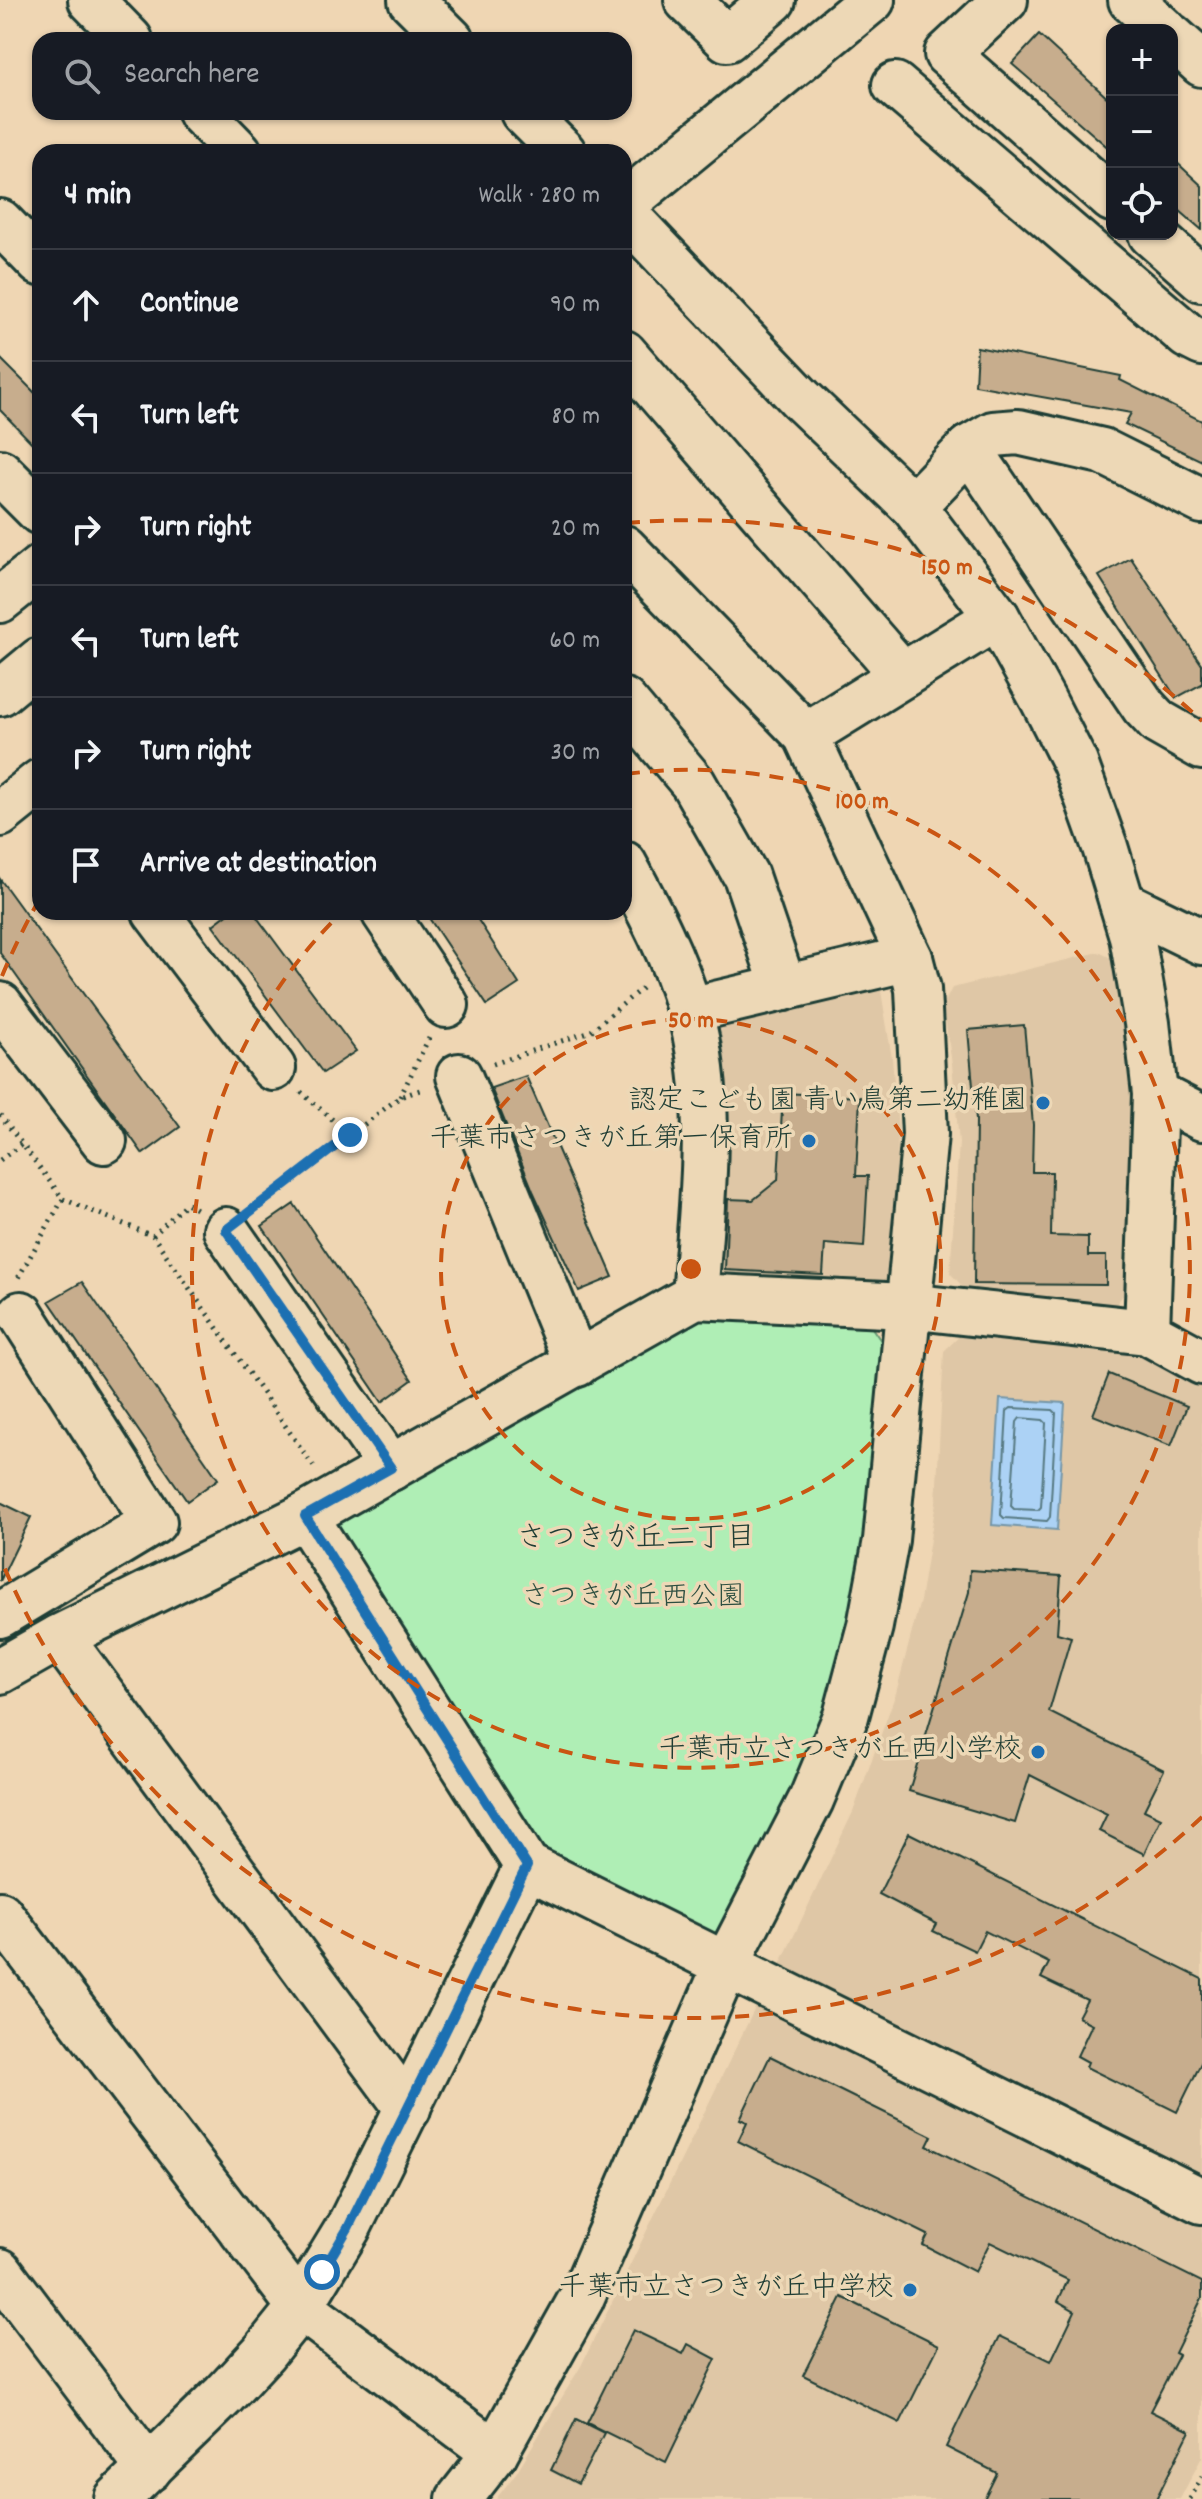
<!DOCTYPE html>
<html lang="en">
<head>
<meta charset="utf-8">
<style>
  body { margin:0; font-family:Dekko,"Klee One",sans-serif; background:#242831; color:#f1f3f6 }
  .controls { position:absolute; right:24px; top:24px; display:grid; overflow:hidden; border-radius:16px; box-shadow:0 2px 6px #0004 }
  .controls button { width:72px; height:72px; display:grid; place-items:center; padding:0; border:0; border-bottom:2px solid #363941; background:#171b24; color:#f1f3f6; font:40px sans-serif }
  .stop { position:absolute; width:24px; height:24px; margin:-18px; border:6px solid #1f6fb2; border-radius:50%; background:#fff }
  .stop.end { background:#1f6fb2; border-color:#fff; box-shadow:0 2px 8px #0008 }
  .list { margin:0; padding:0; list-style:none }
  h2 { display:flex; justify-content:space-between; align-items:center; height:104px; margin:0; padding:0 32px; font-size:34px }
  h2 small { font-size:26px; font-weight:400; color:#9ea1a6 }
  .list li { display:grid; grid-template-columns:52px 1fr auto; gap:24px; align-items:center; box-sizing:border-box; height:112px; padding:0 32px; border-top:2px solid #363941 }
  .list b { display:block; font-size:30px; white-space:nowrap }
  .list em { font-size:26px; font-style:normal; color:#9ea1a6 }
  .icon { flex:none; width:44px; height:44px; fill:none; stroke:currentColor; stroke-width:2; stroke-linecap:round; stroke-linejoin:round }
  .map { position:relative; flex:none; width:1202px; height:2499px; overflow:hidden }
  .search { position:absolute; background:#171b24; box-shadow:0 2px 6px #0004; left:32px; top:32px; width:600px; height:88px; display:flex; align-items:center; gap:20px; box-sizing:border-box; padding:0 28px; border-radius:24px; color:#9ea1a6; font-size:30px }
  .panel { position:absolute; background:#171b24; box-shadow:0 2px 6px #0004; left:32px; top:144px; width:600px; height:776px; border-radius:24px }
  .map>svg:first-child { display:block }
  .built { fill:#dfc7a6 }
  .green { fill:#afeeb5; stroke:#679674; stroke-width:2 }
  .water { fill:#acd2f5; stroke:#7496a8; stroke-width:2 }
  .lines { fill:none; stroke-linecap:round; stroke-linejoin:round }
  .shore { stroke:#577981; stroke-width:2 }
  .building { fill:#c7ad8d; stroke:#1f3d34; stroke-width:2 }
  .minor-casing { stroke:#1f3d34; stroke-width:50 }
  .path { stroke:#1f3d34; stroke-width:5; stroke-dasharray:2 6; stroke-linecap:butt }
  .minor { stroke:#edd8b6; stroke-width:44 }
  .route { stroke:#1f6fb2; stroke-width:10 }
  .ring { fill:none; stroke:#ca5512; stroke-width:4; stroke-dasharray:14 10 }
  .poi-dot { fill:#1f6fb2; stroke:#edd8b6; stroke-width:3 }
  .labels { text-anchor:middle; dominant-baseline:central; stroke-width:7; stroke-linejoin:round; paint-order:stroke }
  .poi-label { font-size:28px; fill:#1f3d34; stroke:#edd8b6; text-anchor:end }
  .park-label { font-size:28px; fill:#2d4f41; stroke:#edd8b6 }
  .neighbourhood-label { font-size:30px; fill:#1f3d34; stroke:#edd8b6 }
  .centre { fill:#ca5512; stroke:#edd8b6; stroke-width:4 }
  .ring-label { font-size:24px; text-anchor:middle; font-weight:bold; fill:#ca5512; stroke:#edd8b6; stroke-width:7; stroke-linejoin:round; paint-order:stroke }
</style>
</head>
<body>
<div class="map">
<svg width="1202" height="2499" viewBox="0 0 1202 2499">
  <rect width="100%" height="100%" fill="#efd6b3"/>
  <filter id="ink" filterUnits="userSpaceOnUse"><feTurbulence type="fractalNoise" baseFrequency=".0125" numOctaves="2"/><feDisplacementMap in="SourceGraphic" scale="16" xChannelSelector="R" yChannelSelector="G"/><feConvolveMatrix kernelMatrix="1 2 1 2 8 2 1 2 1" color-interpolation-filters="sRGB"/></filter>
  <g filter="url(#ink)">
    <!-- built -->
    <g class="built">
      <path d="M 1099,952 L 1115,960 L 1128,1050 L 1134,1149 L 1126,1292 L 1115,1305 L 969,1293 L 950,1273 L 959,1143 L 952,1064 L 943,1006 L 952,988 Z"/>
      <path d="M 880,985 L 892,1058 L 898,1130 L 896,1198 L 889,1277 L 875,1288 L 725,1279 L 714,1268 L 709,1032 L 717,1012 Z"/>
      <path d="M 963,1333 L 1132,1345 L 1202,1381 L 1202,2189 L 778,1969 L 853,1812 L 896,1693 L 920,1601 L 936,1502 L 944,1351 Z"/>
      <path d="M 767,2000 L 1202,2215 L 1202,2457 L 1180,2499 L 496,2499 L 516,2473 L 581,2366 L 756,2006 Z"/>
    </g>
    <!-- green -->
    <path class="green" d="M 699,1317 L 872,1328 L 888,1351 L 874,1504 L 833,1692 L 798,1785 L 724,1941 L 540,1859 L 335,1529 L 340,1511 Z"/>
    <!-- water -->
    <path class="water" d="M 1000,1399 L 1065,1403 L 1057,1530 L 992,1525 Z"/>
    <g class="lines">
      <!-- shore -->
      <g class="shore">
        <path d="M 1011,1408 L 1053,1410 L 1056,1413 L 1050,1517 L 1047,1521 L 1004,1518 L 1001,1515 L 1007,1411 Z"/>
        <path d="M 1020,1418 L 1043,1420 L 1046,1423 L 1041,1507 L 1038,1510 L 1014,1509 L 1011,1506 L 1017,1422 Z"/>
      </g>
    </g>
    <!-- building -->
    <g class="building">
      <path d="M 1039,35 L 1112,102 L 1112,151 L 1012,64 Z"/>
      <path d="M 1172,158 L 1202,186 L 1202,230 L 1172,204 Z"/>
      <path d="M 977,347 L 1121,376 L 1120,380 L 1202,421 L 1202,461 L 1125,424 L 1131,413 L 975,385 Z"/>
      <path d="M 0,358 L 40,398 L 40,451 L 0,410 Z"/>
      <path d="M 1131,558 L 1202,665 L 1202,684 L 1176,698 L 1099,576 Z"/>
      <path d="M 0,879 L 180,1127 L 143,1154 L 0,953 Z"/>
      <path d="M 230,912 L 253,912 L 356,1051 L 323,1073 L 213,925 Z"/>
      <path d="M 425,912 L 473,912 L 519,984 L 487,1005 Z"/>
      <path d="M 1024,1025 L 1033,1125 L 1032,1172 L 1052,1172 L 1051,1236 L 1088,1237 L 1088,1256 L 1106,1256 L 1106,1285 L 974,1284 L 976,1120 L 968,1030 Z"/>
      <path d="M 526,1076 L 613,1277 L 579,1291 L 533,1191 L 491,1088 Z"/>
      <path d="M 783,1093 L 860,1097 L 856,1176 L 868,1176 L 864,1247 L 825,1244 L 823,1275 L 725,1270 L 728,1199 L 753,1200 L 778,1180 Z"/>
      <path d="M 294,1204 L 412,1380 L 382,1402 L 262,1226 Z"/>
      <path d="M 82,1282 L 218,1479 L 187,1501 L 49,1301 Z"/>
      <path d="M 1109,1374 L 1187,1406 L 1171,1446 L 1093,1415 Z"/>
      <path d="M 0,1502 L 31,1517 L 0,1581 Z"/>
      <path d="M 970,1570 L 1061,1576 L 1057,1633 L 1071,1637 L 1049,1712 L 1164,1770 L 1144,1810 L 1161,1818 L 1144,1854 L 1099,1831 L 1107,1814 L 1030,1775 L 1015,1823 L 909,1791 L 969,1592 Z"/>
      <path d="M 909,1833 L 1202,1979 L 1202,2061 L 1177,2112 L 1086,2067 L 1088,2062 L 1077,2056 L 1092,2024 L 1078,2017 L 1087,2000 L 1041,1978 L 1049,1963 L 985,1931 L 975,1951 L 933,1931 L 937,1924 L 879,1894 Z"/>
      <path d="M 770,2056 L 932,2136 L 927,2146 L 1202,2282 L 1202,2298 L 1175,2353 L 1179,2355 L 1150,2411 L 1190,2431 L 1156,2499 L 984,2499 L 997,2473 L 946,2447 L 1000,2336 L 1051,2361 L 1075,2311 L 1058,2301 L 1068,2280 L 990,2242 L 975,2272 L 923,2245 L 928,2235 L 738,2141 L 747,2122 L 740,2119 Z"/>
      <path d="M 842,2297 L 939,2345 L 900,2423 L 803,2375 Z"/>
      <path d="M 633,2330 L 683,2354 L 688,2344 L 716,2359 L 666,2462 L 587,2423 Z"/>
      <path d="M 576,2419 L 604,2433 L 578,2484 L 551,2470 Z"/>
    </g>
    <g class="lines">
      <defs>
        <g id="minor">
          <path d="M 91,0 L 130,40"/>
          <path d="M 411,0 L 451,40"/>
          <path d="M 687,0 L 727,39 L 773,0"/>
          <path d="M 1005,0 L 947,54 L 1112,199"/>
          <path d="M 1131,0 L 1164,30"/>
          <path d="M 1172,37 L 1202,64"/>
          <path d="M 895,85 L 1188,336 L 1202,343"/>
          <path d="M 200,112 L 239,152"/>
          <path d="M 523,112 L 563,152"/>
          <path d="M 624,204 L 872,0"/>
          <path d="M 624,213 L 801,399 L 913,506 L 997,617 L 1043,700 L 1075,763 L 1105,847 L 1132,936 L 1147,1023 L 1155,1094 L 1147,1332"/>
          <path d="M 0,222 L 40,263"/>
          <path d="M 1151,234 L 1202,279"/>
          <path d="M 624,353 L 903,675"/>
          <path d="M 969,448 L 1144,707 L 1158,722 L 1202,747"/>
          <path d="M 0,472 L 40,512"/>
          <path d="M 913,506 L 969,448 L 993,434 L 1018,432 L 1102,451 L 1202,501"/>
          <path d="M 0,600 L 40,568"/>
          <path d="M 0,693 L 40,660"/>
          <path d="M 624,701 L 693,783 L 746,876 L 784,988"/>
          <path d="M 806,735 L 997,617"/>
          <path d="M 0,814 L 40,782"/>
          <path d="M 624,864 C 649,910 675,959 689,1009 C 716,1102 702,1202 695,1296"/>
          <path d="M 1122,903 L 1202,942"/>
          <path d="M 155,912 L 273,1068"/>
          <path d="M 384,912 L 446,1005"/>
          <path d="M 0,1005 L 104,1141"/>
          <path d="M 690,1010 L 910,958"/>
          <path d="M 459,1076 L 577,1364"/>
          <path d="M 1155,1094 L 1202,1118"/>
          <path d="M 226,1230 L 391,1468"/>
          <path d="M 305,1516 L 527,1866 L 1202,2201"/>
          <path d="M 0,1615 L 154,1522 L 21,1314"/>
          <path d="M 60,1637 L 408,2109"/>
          <path d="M 0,1671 L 60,1637 L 305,1516 L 695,1296 L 907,1306 L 1147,1332 L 1202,1362"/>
          <path d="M 0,1914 L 300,2307 L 495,2453"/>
          <path d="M 0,2271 L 149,2469"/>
          <path d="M 117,2499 L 224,2395 L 264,2352 L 300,2307 L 348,2228 L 527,1866"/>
          <path d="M 459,2499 L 495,2453 L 581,2299 L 726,1965 L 811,1800 L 846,1716 L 870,1626 L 886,1540 L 925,1134 L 918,989 L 910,958 L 806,735 L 624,548"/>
        </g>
      </defs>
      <!-- minor casing -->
      <use href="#minor" class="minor-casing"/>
      <!-- path -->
      <g class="path">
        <path d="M 493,1064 L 591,1031 L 642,988"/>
        <path d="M 301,1092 L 350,1135"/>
        <path d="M 400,1097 L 429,1038"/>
        <path d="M 0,1115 L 22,1144"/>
        <path d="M 0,1160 L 22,1144 L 63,1199 L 18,1278"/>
        <path d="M 63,1199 L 153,1236 L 314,1467"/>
        <path d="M 256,1207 L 400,1097 L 423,1089"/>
        <path d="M 153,1236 L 186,1203 L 196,1209"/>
        <path d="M 1190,2499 L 1202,2477"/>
      </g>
      <!-- minor -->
      <use href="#minor" class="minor"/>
    </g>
  </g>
  <g class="lines" filter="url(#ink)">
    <!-- route -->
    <path class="route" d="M 322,2272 L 348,2228 L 527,1866 L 305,1516 L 391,1468 L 226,1230 L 350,1135"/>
  </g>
  <!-- distance rings -->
  <g class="ring">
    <circle cx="691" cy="1269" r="250"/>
    <path d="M626 774A499 499 0 1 1 341 913"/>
    <path d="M1202 1817A749 749 0 0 1 2 1562M2 976A749 749 0 0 1 39 900M626 523A749 749 0 0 1 1202 721"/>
  </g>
  <!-- markers -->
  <g class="poi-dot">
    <circle cx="1043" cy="1103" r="8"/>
    <circle cx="809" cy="1141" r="8"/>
    <circle cx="1038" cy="1752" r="8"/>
    <circle cx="910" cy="2290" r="8"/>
  </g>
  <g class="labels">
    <!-- poi labels -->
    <g class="poi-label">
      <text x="1027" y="1103">認定こども園 青い鳥第二幼稚園</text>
      <text x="793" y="1141">千葉市さつきが丘第一保育所</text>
      <text x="1022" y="1752">千葉市立さつきが丘西小学校</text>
      <text x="894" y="2290">千葉市立さつきが丘中学校</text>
    </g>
    <!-- park labels -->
    <g class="park-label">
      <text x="633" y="1599">さつきが丘西公園</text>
    </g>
    <!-- neighbourhood labels -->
    <g class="neighbourhood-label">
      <text x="636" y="1540">さつきが丘二丁目</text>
    </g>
  </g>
  <circle cx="691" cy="1269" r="12" class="centre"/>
  <g class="ring-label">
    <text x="947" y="574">150 m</text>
    <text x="862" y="808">100 m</text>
    <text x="691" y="1027">50 m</text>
  </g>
</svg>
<div class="controls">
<button>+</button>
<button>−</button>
<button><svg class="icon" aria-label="locate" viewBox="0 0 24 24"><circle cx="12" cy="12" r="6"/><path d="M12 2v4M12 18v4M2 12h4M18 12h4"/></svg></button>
</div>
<div class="stop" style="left:322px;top:2272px"></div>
<div class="stop end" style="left:350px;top:1135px"></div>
<div class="search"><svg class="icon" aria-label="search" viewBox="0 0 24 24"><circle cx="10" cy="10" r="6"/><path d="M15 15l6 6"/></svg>Search here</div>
<section class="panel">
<h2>4 min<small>Walk · 280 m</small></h2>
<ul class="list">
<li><svg class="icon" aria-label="ahead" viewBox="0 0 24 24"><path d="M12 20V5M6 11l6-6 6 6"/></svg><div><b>Continue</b></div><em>90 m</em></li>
<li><svg class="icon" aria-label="left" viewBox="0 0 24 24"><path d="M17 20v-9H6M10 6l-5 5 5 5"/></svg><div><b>Turn left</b></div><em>80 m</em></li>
<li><svg class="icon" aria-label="right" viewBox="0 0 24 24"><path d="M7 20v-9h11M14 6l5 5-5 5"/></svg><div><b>Turn right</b></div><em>20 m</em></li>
<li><svg class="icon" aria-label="left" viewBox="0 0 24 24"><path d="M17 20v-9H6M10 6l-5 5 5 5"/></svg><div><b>Turn left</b></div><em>60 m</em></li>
<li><svg class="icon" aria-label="right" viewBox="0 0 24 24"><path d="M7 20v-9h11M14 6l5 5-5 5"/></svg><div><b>Turn right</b></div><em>30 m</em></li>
<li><svg class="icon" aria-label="arrive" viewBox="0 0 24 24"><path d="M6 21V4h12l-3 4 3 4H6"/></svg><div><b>Arrive at destination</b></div></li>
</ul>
</section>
</div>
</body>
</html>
